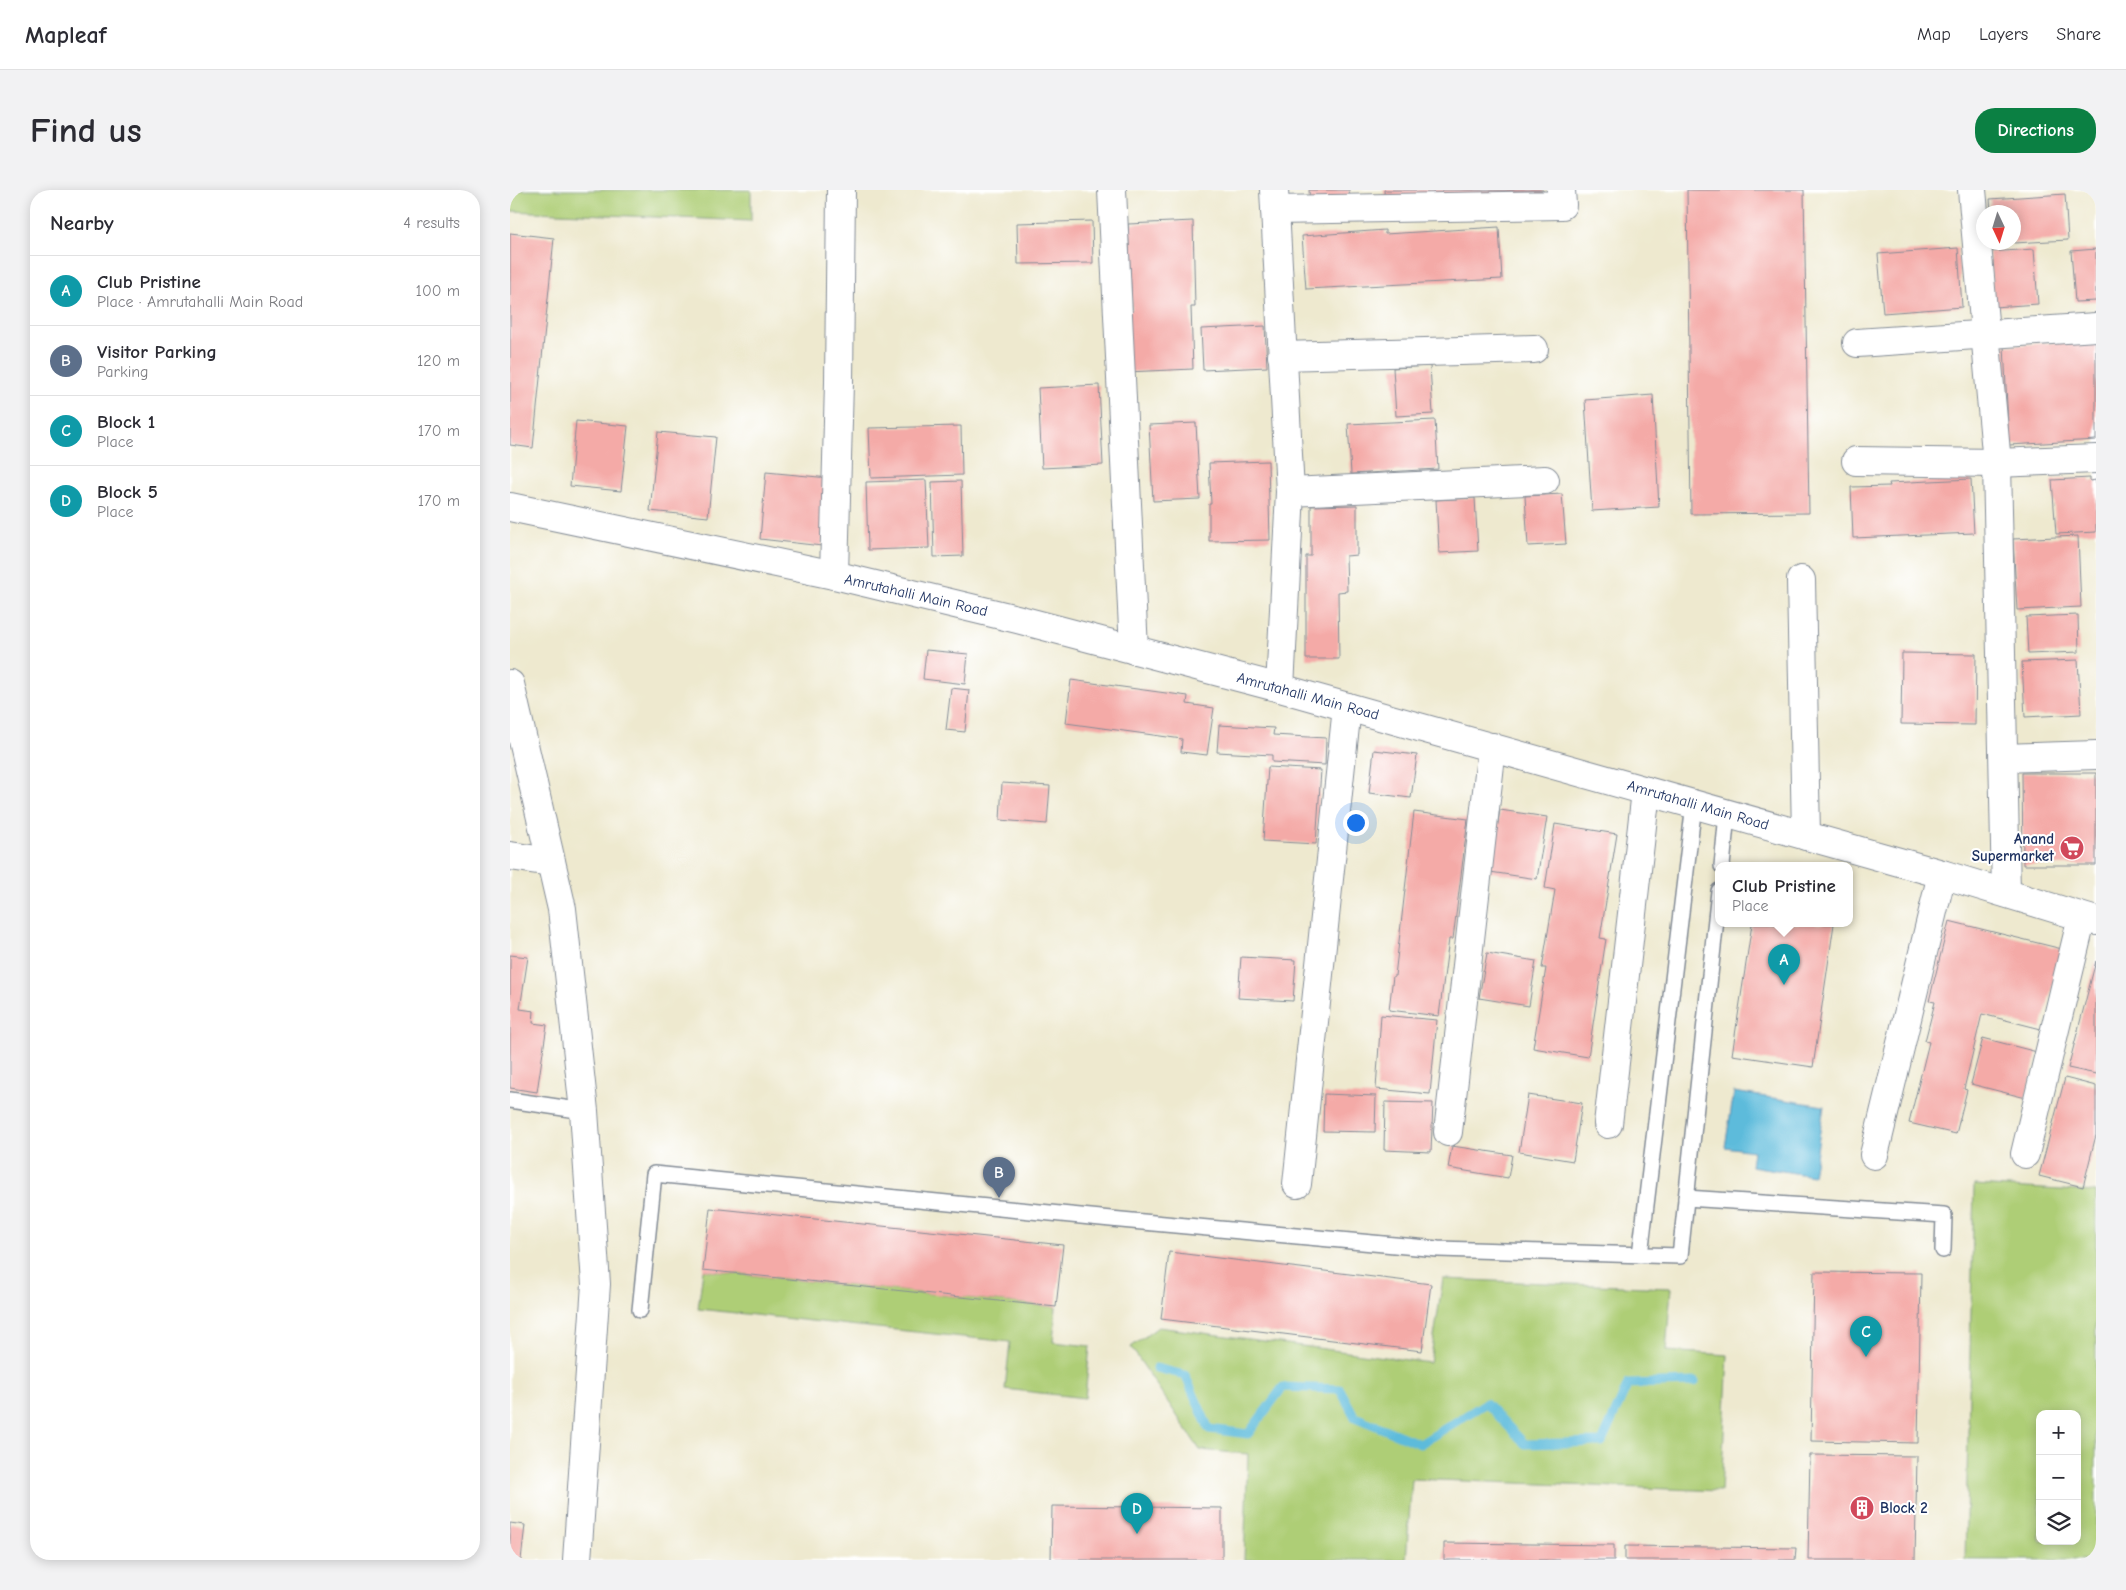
<!DOCTYPE html>
<html lang="en">
<head>
<meta charset="utf-8">
<style>
  body { margin:0; font-family:"Comic Neue",sans-serif; background:#f2f2f3; color:#2b2b33 }
  .controls { position:absolute; right:15px; bottom:15px; display:grid; overflow:hidden; border-radius:10px; box-shadow:0 2px 12px #0003 }
  .controls button { width:45px; height:45px; display:grid; place-items:center; padding:0; border:0; border-bottom:1px solid #e1e1e2; background:#fff; color:#2b2b33; font:25px sans-serif }
  .compass { position:absolute; left:1466px; top:15px; width:45px; height:45px; border-radius:50%; background:#fff; box-shadow:0 2px 12px #0003; rotate:176deg }
  .you { position:absolute; left:845px; top:632px; width:18px; height:18px; margin:-12px; border:4px solid #fff; border-radius:50%; background:#1a73e8; box-shadow:0 0 0 8px #1a73e833 }
  .badge { display:grid; place-items:center; width:32px; height:32px; border-radius:50%; background:#0b8043; color:#fff; font-size:16px; font-weight:700 }
  .pin { position:absolute; translate:-50% -41px; filter:drop-shadow(0 1px 2px #0008) }
  .pin::after { content:''; position:absolute; top:26px; width:18px; height:15px; background:inherit; clip-path:polygon(0 0,100% 0,50% 100%) }
  .popup { position:absolute; left:1205px; top:672px; width:138px; height:65px; box-sizing:border-box; display:grid; place-content:center; border-radius:10px; background:#fff; filter:drop-shadow(0 1px 4px #0005); font-size:16px; white-space:nowrap; color:#7c7c81 }
  .popup b { font-size:19px; color:#2b2b33 }
  .popup::after { content:''; position:absolute; left:50%; top:100%; margin-left:-10px; border:10px solid transparent; border-top-color:#fff }
  .list { margin:0; padding:0; list-style:none }
  h2 { display:flex; justify-content:space-between; align-items:center; height:65px; margin:0; padding:0 20px; font-size:21px }
  h2 small { font-size:16px; font-weight:400; color:#7c7c81 }
  .list li { display:grid; grid-template-columns:32px 1fr auto; gap:15px; align-items:center; box-sizing:border-box; height:70px; padding:0 20px; border-top:1px solid #e1e1e2 }
  .list b { display:block; font-size:19px; white-space:nowrap }
  .list p { margin:0; font-size:16px; white-space:nowrap; color:#7c7c81 }
  .list em { font-size:16px; font-style:normal; color:#7c7c81 }
  .icon { flex:none; width:28px; height:28px; fill:none; stroke:currentColor; stroke-width:2; stroke-linecap:round; stroke-linejoin:round }
  .map { position:relative; flex:none; width:1586px; height:1370px; overflow:hidden; border-radius:20px }
  header { display:flex; align-items:center; gap:30px; box-sizing:border-box; height:70px; padding:0 25px; background:#fff; border-bottom:1px solid #e1e1e2 }
  header strong { font-size:24px }
  nav { display:flex; gap:28px; margin-inline-start:auto; font-size:18px }
  .intro { display:flex; align-items:center; justify-content:space-between; box-sizing:border-box; height:120px; padding:0 30px }
  h1 { margin:0; font-size:35px }
  .button { padding:12px 22px; border-radius:20px; background:#0b8043; color:#fff; font-size:18px; font-weight:700 }
  main { display:flex; gap:30px; padding:0 30px }
  aside { flex:1; background:#fff; border-radius:20px; box-shadow:0 2px 12px #0003 }
  .map>svg:first-child { display:block }
  .green { fill:#aece76; stroke:#647e6a; fill-rule:evenodd }
  .water { fill:#5dbbdb; stroke:#3c759c }
  .lines { fill:none; stroke-linecap:round; stroke-linejoin:round }
  .stream { stroke:#5dbbdb; stroke-width:9 }
  .building { fill:#f4aaa7 }
  .service-casing { stroke:#848c96; stroke-width:18 }
  .minor-casing { stroke:#848c96; stroke-width:30 }
  .tertiary-casing { stroke:#848c96; stroke-width:30 }
  .service { stroke:#fff; stroke-width:15 }
  .minor { stroke:#fff; stroke-width:28 }
  .tertiary { stroke:#fff; stroke-width:28 }
  .labels { text-anchor:middle; dominant-baseline:central; stroke-width:4; stroke-linejoin:round; paint-order:stroke }
  .street-label { font-size:15px; fill:#1b2f5e; stroke:#fff }
  .poi-label { font-size:15px; font-weight:bold; fill:#1b2f5e; stroke:#fff; text-anchor:end }
</style>
</head>
<body>
<header>
<strong>Mapleaf</strong>
<nav><a>Map</a><a>Layers</a><a>Share</a></nav>
</header>
<div class="intro"><h1>Find us</h1><a class="button">Directions</a></div>
<main>
<aside>
<h2>Nearby<small>4 results</small></h2>
<ul class="list">
<li><span class="badge" style="background:#0f9aa8">A</span><div><b>Club Pristine</b><p>Place · Amrutahalli Main Road</p></div><em>100 m</em></li>
<li><span class="badge" style="background:#5c6f8a">B</span><div><b>Visitor Parking</b><p>Parking</p></div><em>120 m</em></li>
<li><span class="badge" style="background:#0f9aa8">C</span><div><b>Block 1</b><p>Place</p></div><em>170 m</em></li>
<li><span class="badge" style="background:#0f9aa8">D</span><div><b>Block 5</b><p>Place</p></div><em>170 m</em></li>
</ul>
</aside>
<div class="map">
<svg width="1586" height="1370" viewBox="0 0 1586 1370">
  <rect width="100%" height="100%" fill="#fff"/>
  <filter id="ink" filterUnits="userSpaceOnUse"><feTurbulence type="fractalNoise" baseFrequency=".02" numOctaves="2"/><feDisplacementMap in="SourceGraphic" scale="10" xChannelSelector="R" yChannelSelector="G"/><feConvolveMatrix kernelMatrix="1 2 1 2 8 2 1 2 1" color-interpolation-filters="sRGB"/></filter>
  <filter id="wash" filterUnits="userSpaceOnUse"><feTurbulence type="fractalNoise" baseFrequency=".0096" numOctaves="4" result="noise"/><feDisplacementMap in="SourceGraphic" scale="20" xChannelSelector="R" yChannelSelector="G"/><feGaussianBlur stdDeviation="1.12" result="paint"/><feColorMatrix in="noise" values="0 0 0 0 0 0 0 0 0 0 0 0 0 0 0 0 0 1.4 0 .05"/><feComposite in="paint" operator="in"/></filter>
  <g filter="url(#wash)">
    <rect width="100%" height="100%" fill="#eee9cf"/>
    <!-- green -->
    <g class="green">
      <path d="M 0,0 L 241,0 L 241,31 L 0,21 Z"/>
      <path d="M 1464,995 L 1586,1002 L 1586,1370 L 1455,1370 ZM 1530,1224 L 1567,1224 L 1567,1351 L 1530,1351 Z"/>
      <path d="M 193,1080 L 546,1117 L 543,1152 L 580,1156 L 575,1208 L 495,1199 L 500,1152 L 188,1119 Z"/>
      <path d="M 933,1089 L 1161,1098 L 1156,1161 L 1218,1165 L 1211,1301 L 902,1289 L 896,1370 L 734,1370 L 738,1264 L 690,1260 L 621,1157 L 648,1137 L 920,1173 Z"/>
    </g>
    <!-- water -->
    <path class="water" d="M 1224,902 L 1314,916 L 1303,986 L 1241,976 L 1243,961 L 1215,957 Z"/>
    <g class="lines">
      <!-- stream -->
      <path class="stream" d="M 646,1178 L 675,1185 L 699,1239 L 738,1244 L 773,1197 L 830,1199 L 845,1227 L 910,1254 L 976,1213 L 1015,1254 L 1092,1252 L 1118,1194 L 1185,1192"/>
    </g>
    <g id="blocks">
      <!-- building -->
      <g class="building">
        <path d="M 799,0 L 839,0 L 840,11 L 800,14 Z"/>
        <path d="M 874,0 L 1033,0 L 1034,6 L 875,13 Z"/>
        <path d="M 1177,0 L 1294,0 L 1299,323 L 1181,324 Z"/>
        <path d="M 1555,4 L 1558,50 L 1504,53 L 1504,22 L 1481,22 L 1480,9 Z"/>
        <path d="M 582,31 L 583,73 L 508,74 L 507,33 Z"/>
        <path d="M 683,31 L 685,117 L 681,117 L 683,179 L 617,182 L 614,120 L 622,119 L 618,34 Z"/>
        <path d="M 989,37 L 992,89 L 796,99 L 792,46 L 875,40 L 875,44 Z"/>
        <path d="M 0,43 L 44,48 L 23,258 L 0,255 Z"/>
        <path d="M 1483,52 L 1496,52 L 1496,54 L 1483,55 Z"/>
        <path d="M 1448,58 L 1452,117 L 1373,123 L 1368,64 Z"/>
        <path d="M 1524,59 L 1528,114 L 1484,117 L 1479,62 Z"/>
        <path d="M 1586,59 L 1586,111 L 1565,112 L 1561,61 Z"/>
        <path d="M 755,136 L 757,177 L 693,180 L 691,139 Z"/>
        <path d="M 1586,150 L 1586,250 L 1499,255 L 1494,156 Z"/>
        <path d="M 920,176 L 923,224 L 886,226 L 883,178 Z"/>
        <path d="M 589,195 L 593,275 L 532,278 L 528,198 Z"/>
        <path d="M 1143,205 L 1149,317 L 1082,321 L 1075,210 Z"/>
        <path d="M 925,230 L 928,279 L 841,284 L 838,234 Z"/>
        <path d="M 66,231 L 118,236 L 111,301 L 60,296 Z"/>
        <path d="M 686,233 L 690,309 L 643,311 L 639,235 Z"/>
        <path d="M 451,236 L 452,285 L 361,288 L 359,238 Z"/>
        <path d="M 148,242 L 206,247 L 198,327 L 140,321 Z"/>
        <path d="M 758,271 L 760,350 L 699,351 L 699,314 L 701,314 L 699,273 Z"/>
        <path d="M 256,282 L 319,288 L 312,356 L 250,349 Z"/>
        <path d="M 1580,288 L 1580,291 L 1586,290 L 1586,342 L 1546,344 L 1542,290 Z"/>
        <path d="M 1461,289 L 1464,343 L 1343,348 L 1341,297 L 1380,296 L 1379,293 Z"/>
        <path d="M 416,290 L 419,358 L 358,360 L 356,292 Z"/>
        <path d="M 451,291 L 453,366 L 424,367 L 422,292 Z"/>
        <path d="M 1052,304 L 1056,354 L 1018,356 L 1015,306 Z"/>
        <path d="M 965,308 L 968,361 L 929,363 L 926,310 Z"/>
        <path d="M 847,315 L 847,365 L 836,366 L 837,401 L 828,402 L 829,469 L 796,469 L 796,366 L 801,366 L 801,316 Z"/>
        <path d="M 1568,346 L 1571,417 L 1507,420 L 1503,349 Z"/>
        <path d="M 1568,425 L 1569,462 L 1518,464 L 1516,427 Z"/>
        <path d="M 416,460 L 458,464 L 455,494 L 413,489 Z"/>
        <path d="M 1392,463 L 1466,464 L 1465,535 L 1391,534 Z"/>
        <path d="M 1568,470 L 1571,524 L 1515,527 L 1512,472 Z"/>
        <path d="M 561,490 L 678,506 L 677,514 L 704,518 L 697,565 L 671,562 L 672,549 L 556,533 Z"/>
        <path d="M 441,498 L 459,500 L 455,542 L 436,540 Z"/>
        <path d="M 709,535 L 764,538 L 763,545 L 816,548 L 815,575 L 762,572 L 762,565 L 707,562 Z"/>
        <path d="M 864,560 L 907,565 L 901,608 L 859,603 Z"/>
        <path d="M 758,577 L 811,580 L 806,654 L 753,651 Z"/>
        <path d="M 1512,583 L 1586,583 L 1586,675 L 1513,675 Z"/>
        <path d="M 492,593 L 540,596 L 537,634 L 490,630 Z"/>
        <path d="M 990,620 L 1037,627 L 1027,689 L 980,682 Z"/>
        <path d="M 904,622 L 958,629 L 943,749 L 939,749 L 929,826 L 879,820 L 883,786 L 885,786 Z"/>
        <path d="M 1045,634 L 1107,644 L 1090,748 L 1096,749 L 1078,867 L 1023,858 L 1036,778 L 1032,778 L 1045,700 L 1035,698 Z"/>
        <path d="M 1439,731 L 1552,759 L 1531,839 L 1472,824 L 1454,899 L 1457,900 L 1446,944 L 1399,933 L 1419,852 L 1415,851 L 1425,812 L 1419,811 Z"/>
        <path d="M 1242,734 L 1324,734 L 1303,877 L 1222,865 Z"/>
        <path d="M 977,763 L 1026,771 L 1019,816 L 969,808 Z"/>
        <path d="M 0,765 L 18,767 L 10,819 L 24,821 L 23,833 L 37,835 L 27,902 L 0,898 Z"/>
        <path d="M 731,767 L 786,770 L 783,811 L 728,808 Z"/>
        <path d="M 1586,771 L 1586,884 L 1558,878 Z"/>
        <path d="M 871,825 L 927,830 L 920,904 L 866,899 Z"/>
        <path d="M 1473,848 L 1527,862 L 1516,908 L 1461,894 Z"/>
        <path d="M 1555,888 L 1586,896 L 1586,945 L 1573,997 L 1529,986 Z"/>
        <path d="M 814,904 L 866,906 L 865,942 L 813,941 Z"/>
        <path d="M 1018,905 L 1072,913 L 1063,971 L 1009,962 Z"/>
        <path d="M 875,912 L 923,913 L 921,962 L 874,960 Z"/>
        <path d="M 942,956 L 1002,965 L 998,988 L 938,978 Z"/>
        <path d="M 200,1018 L 553,1055 L 546,1117 L 193,1080 Z"/>
        <path d="M 659,1062 L 921,1094 L 912,1161 L 651,1129 Z"/>
        <path d="M 1304,1082 L 1411,1083 L 1408,1253 L 1301,1251 Z"/>
        <path d="M 1300,1265 L 1407,1266 L 1405,1370 L 1298,1370 Z"/>
        <path d="M 542,1316 L 712,1318 L 712,1370 L 541,1370 Z"/>
        <path d="M 0,1333 L 15,1335 L 11,1370 L 0,1370 Z"/>
        <path d="M 934,1353 L 1104,1355 L 1104,1370 L 934,1370 Z"/>
        <path d="M 1115,1356 L 1286,1358 L 1285,1370 L 1115,1370 Z"/>
      </g>
    </g>
  </g>
  <g filter="url(#ink)">
    <use href="#blocks" fill-opacity="0" stroke="#848c96" stroke-width="1"/>
    <g class="lines">
      <defs>
        <g id="service">
          <path d="M 1212,676 L 1217,624"/>
          <path d="M 0,910 L 74,921"/>
          <path d="M 1176,1008 L 1434,1025 L 1433,1060"/>
          <path d="M 1130,1065 L 1184,614"/>
          <path d="M 130,1120 L 144,984 L 611,1030 L 928,1059 L 1170,1066 L 1209,701"/>
        </g>
        <g id="minor">
          <path d="M 602,0 L 624,460"/>
          <path d="M 764,0 L 780,302 L 770,498"/>
          <path d="M 1462,0 L 1487,273 L 1496,703"/>
          <path d="M 765,20 L 1052,15 L 1051,0"/>
          <path d="M 1347,153 L 1586,137"/>
          <path d="M 772,166 L 1024,159"/>
          <path d="M 1346,271 L 1487,273 L 1586,269"/>
          <path d="M 780,302 L 1035,290"/>
          <path d="M 324,385 L 329,192 L 331,0"/>
          <path d="M 1291,390 L 1296,646"/>
          <path d="M 0,494 L 52,719 L 74,921 L 86,1094 L 67,1370"/>
          <path d="M 1494,568 L 1586,565"/>
          <path d="M 0,666 L 41,672"/>
          <path d="M 1098,934 L 1136,601"/>
          <path d="M 938,942 L 982,557"/>
          <path d="M 1515,964 L 1572,727"/>
          <path d="M 1364,965 L 1432,684"/>
          <path d="M 787,994 L 837,517"/>
        </g>
        <path id="tertiary" d="M 0,317 L 324,385 L 507,429 L 770,498 L 1432,684 L 1586,731"/>
      </defs>
      <!-- service casing -->
      <use href="#service" class="service-casing"/>
      <!-- minor casing -->
      <use href="#minor" class="minor-casing"/>
      <!-- tertiary casing -->
      <use href="#tertiary" class="tertiary-casing"/>
      <!-- service -->
      <use href="#service" class="service"/>
      <!-- minor -->
      <use href="#minor" class="minor"/>
      <!-- tertiary -->
      <use href="#tertiary" class="tertiary"/>
    </g>
  </g>
  <!-- icons -->
  <defs>
    <symbol id="supermarket-disc" viewBox="-11 -11 22 22"><circle r="9.5" fill="#d1495b" stroke="#fff"/><path d="M-6-5.5h2.5l.6 2H6L4.5 2H-2.5L-4.4-4H-6ZM-1.5 3.2a1.3 1.3 0 1 0 .1 0ZM3 3.2a1.3 1.3 0 1 0 .1 0Z" fill="#fff"/></symbol>
    <symbol id="building-disc" viewBox="-11 -11 22 22"><circle r="9.5" fill="#d1495b" stroke="#fff"/><path d="M-4-6H4V6H1V3H-1V6H-4ZM-2.5-4.3h1.7v1.8h-1.7ZM.8-4.3h1.7v1.8H.8ZM-2.5-1h1.7V.8h-1.7ZM.8-1h1.7V.8H.8Z" fill="#fff"/></symbol>
  </defs>
  <g fill-rule="evenodd">
    <use href="#supermarket-disc" x="1548" y="644" width="28" height="28"/>
    <use href="#building-disc" x="1338" y="1304" width="28" height="28"/>
  </g>
  <g class="labels">
    <!-- street labels -->
    <g class="street-label">
      <text transform="translate(406 405) rotate(13)">Amrutahalli Main Road</text>
      <text transform="translate(798 506) rotate(15)">Amrutahalli Main Road</text>
      <text transform="translate(1188 615) rotate(16)">Amrutahalli Main Road</text>
    </g>
    <!-- poi labels -->
    <g class="poi-label">
      <text x="1544" y="649">Anand<tspan x="1544" dy="17">Supermarket</tspan></text>
      <text x="1370" y="1318" text-anchor="start">Block 2</text>
    </g>
  </g>
</svg>
<div class="controls">
<button>+</button>
<button>−</button>
<button><svg class="icon" aria-label="layers" viewBox="0 0 24 24"><path d="M12 4l9 5-9 5-9-5zM3 14l9 5 9-5"/></svg></button>
</div>
<svg class="compass" viewBox="-18 -18 36 36"><path d="M0-13l5 13h-10z" fill="#e53935"/><path d="M0 13l5-13h-10z" fill="#7c7c81"/></svg>
<div class="you"></div>
<div class="pin badge" style="left:1274px;top:795px;background:#0f9aa8">A</div>
<div class="popup"><b>Club Pristine</b>Place</div>
<div class="pin badge" style="left:489px;top:1008px;background:#5c6f8a">B</div>
<div class="pin badge" style="left:1356px;top:1167px;background:#0f9aa8">C</div>
<div class="pin badge" style="left:627px;top:1344px;background:#0f9aa8">D</div>
</div>
</main>
</body>
</html>
